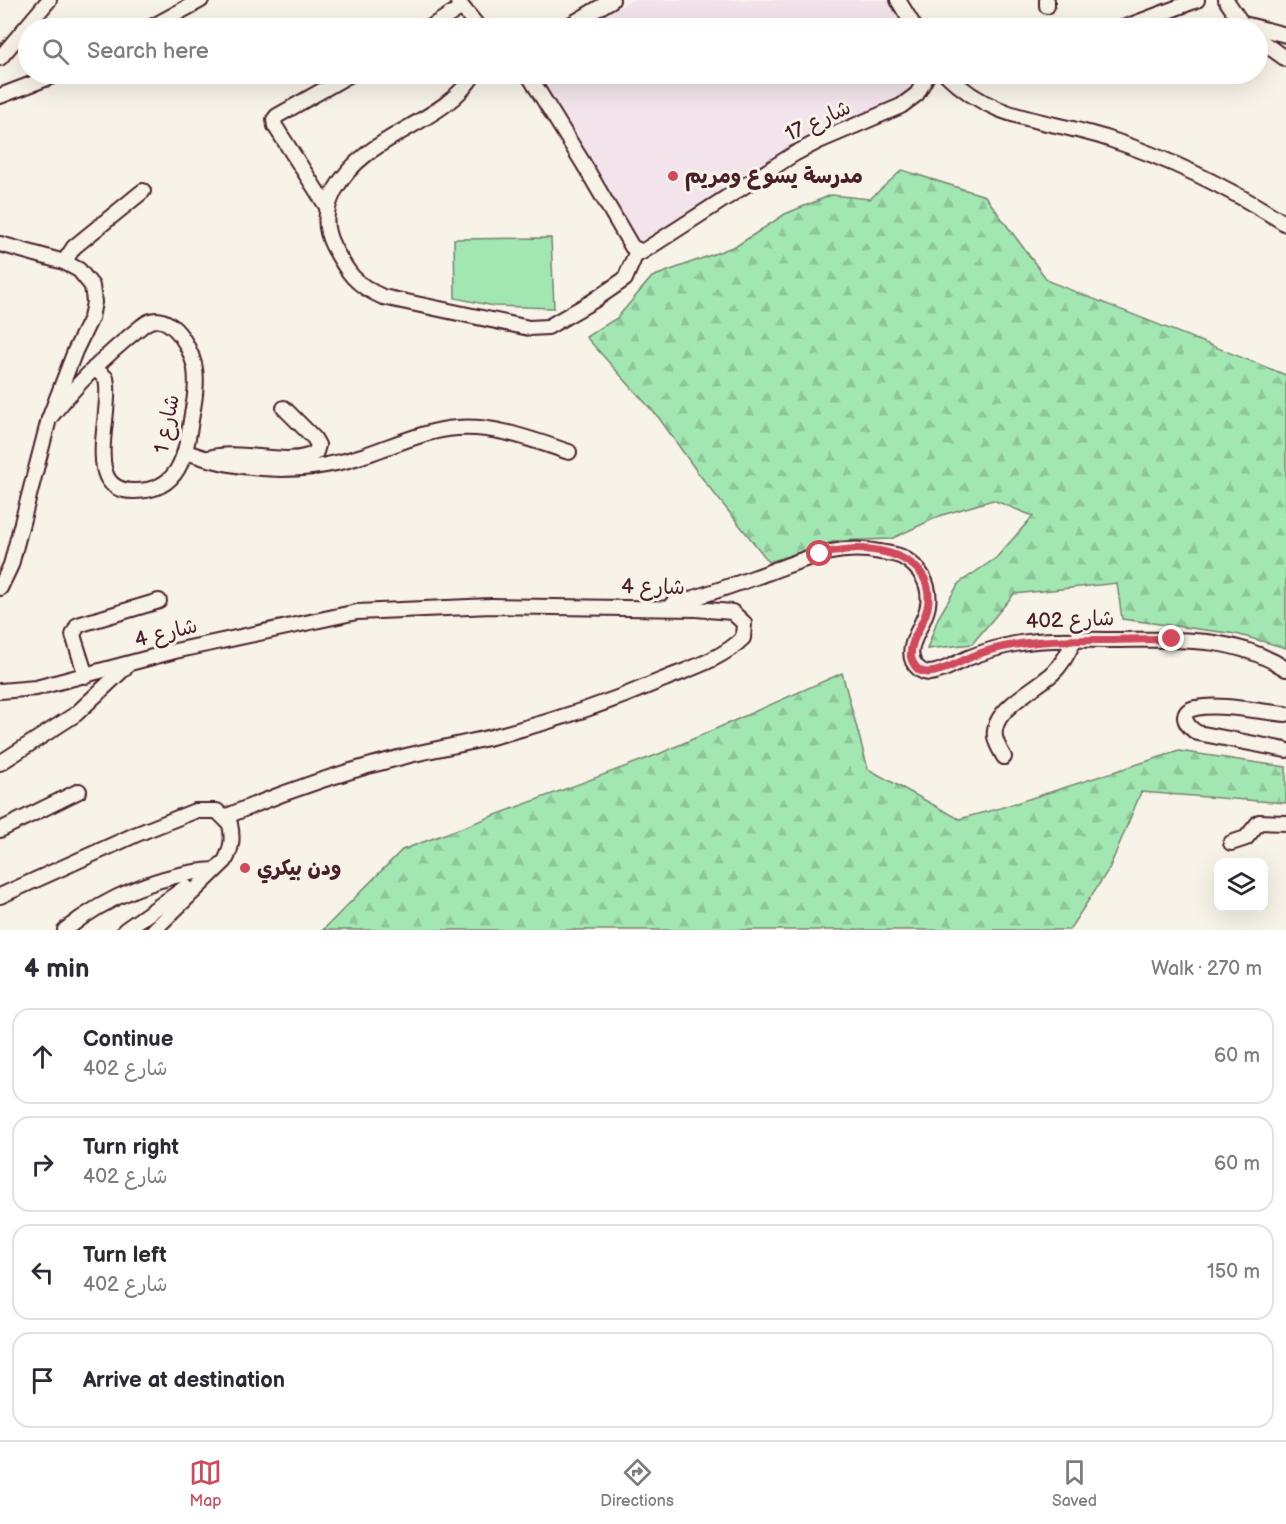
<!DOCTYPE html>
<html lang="en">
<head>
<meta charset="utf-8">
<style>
  body { margin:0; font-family:"Balsamiq Sans","Playpen Sans Arabic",sans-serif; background:#f7f7f7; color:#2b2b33 }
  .controls { position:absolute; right:18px; bottom:18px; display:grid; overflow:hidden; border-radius:12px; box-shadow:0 6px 24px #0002 }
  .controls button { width:54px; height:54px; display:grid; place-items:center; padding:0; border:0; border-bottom:2px solid #e1e1e2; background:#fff; color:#2b2b33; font:30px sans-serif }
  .stop { position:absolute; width:18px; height:18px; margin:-14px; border:4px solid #d1495b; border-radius:50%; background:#fff }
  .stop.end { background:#d1495b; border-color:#fff; box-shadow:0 2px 6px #0008 }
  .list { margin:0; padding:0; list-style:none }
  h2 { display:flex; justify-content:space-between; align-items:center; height:78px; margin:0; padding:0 24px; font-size:26px }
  h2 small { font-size:20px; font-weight:400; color:#7c7c81 }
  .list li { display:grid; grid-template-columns:39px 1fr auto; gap:18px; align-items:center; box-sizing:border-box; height:96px; margin:0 12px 12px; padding:0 12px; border:2px solid #e1e1e2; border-radius:18px }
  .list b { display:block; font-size:22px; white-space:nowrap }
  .list p { margin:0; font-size:20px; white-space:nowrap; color:#7c7c81 }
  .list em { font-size:20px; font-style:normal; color:#7c7c81 }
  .icon { flex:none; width:33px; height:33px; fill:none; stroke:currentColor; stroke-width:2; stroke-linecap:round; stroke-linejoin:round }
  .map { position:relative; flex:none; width:1286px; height:930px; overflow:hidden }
  .search { position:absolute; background:#fff; box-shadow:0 6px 24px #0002; left:18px; right:18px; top:18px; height:66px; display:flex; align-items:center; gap:15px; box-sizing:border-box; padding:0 21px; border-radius:33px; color:#7c7c81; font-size:22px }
  .sheet { height:510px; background:#fff }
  nav { display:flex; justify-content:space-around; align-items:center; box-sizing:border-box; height:84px; border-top:2px solid #e1e1e2; background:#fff; font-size:16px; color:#7c7c81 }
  nav a { display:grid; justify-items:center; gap:3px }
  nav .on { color:#d1495b }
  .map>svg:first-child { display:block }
  .built { fill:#f2e4ea }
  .forest { fill:url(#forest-firs); stroke:#76836e; stroke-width:1.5 }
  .pitch { fill:#a2e7b2; stroke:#76836e; stroke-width:1.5 }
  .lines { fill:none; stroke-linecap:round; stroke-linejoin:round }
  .minor-casing { stroke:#4a1f2b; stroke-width:18 }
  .minor { stroke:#f7f3e8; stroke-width:14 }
  .route { stroke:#d1495b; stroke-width:8 }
  .poi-dot { fill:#d1495b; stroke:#f7f3e8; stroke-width:2 }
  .labels { text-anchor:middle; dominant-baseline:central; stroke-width:6; stroke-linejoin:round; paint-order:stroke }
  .street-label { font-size:21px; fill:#4a1f2b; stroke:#f7f3e8 }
  .poi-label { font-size:21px; font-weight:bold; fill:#4a1f2b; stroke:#f7f3e8; text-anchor:start }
</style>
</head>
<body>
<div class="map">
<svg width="1286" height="930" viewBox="0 0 1286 930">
  <defs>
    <pattern id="forest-firs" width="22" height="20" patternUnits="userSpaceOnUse" patternTransform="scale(1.5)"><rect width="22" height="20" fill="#a2e7b2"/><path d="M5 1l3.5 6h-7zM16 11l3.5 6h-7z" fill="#8dc699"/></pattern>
  </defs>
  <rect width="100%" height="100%" fill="#f7f3e8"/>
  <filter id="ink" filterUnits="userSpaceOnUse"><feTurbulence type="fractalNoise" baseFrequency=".0167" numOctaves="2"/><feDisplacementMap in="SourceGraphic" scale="12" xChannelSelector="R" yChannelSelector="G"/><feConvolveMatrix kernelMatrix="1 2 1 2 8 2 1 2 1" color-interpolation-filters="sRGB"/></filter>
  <g filter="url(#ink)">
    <!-- built -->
    <g class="built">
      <path d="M 631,0 L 888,0 L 906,28 L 586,28 Z"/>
      <path d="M 538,74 L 919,74 L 914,87 L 897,98 L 637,249 Z"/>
    </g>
    <!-- forest -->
    <g class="forest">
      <path d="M 902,170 L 985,196 L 1048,281 L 1286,375 L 1286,648 L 1236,634 L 1122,619 L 1117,583 L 1014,594 L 972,644 L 927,649 L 938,618 L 959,583 L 996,558 L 1033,516 L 993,500 L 942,515 L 891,539 L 836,541 L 769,562 L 698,473 L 659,418 L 586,337 L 617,318 L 652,277 L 738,245 L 785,214 L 831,195 L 870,199 Z"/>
      <path d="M 842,673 L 868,769 L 959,819 L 997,809 L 1179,751 L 1286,767 L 1286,803 L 1141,792 L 1109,869 L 1069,930 L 323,930 L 402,850 L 659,754 Z"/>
    </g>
    <!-- pitch -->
    <path class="pitch" d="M 551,238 L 554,308 L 494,306 L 455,298 L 454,239 Z"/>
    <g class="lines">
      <defs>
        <g id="minor">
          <path d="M 898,0 L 915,28"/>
          <path d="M 1047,0 L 1047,6"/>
          <path d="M 1226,0 L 1245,28"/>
          <path d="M 458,2 L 479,28"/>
          <path d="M 1240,23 L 1286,35"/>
          <path d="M 150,28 L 201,0"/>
          <path d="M 429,28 L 462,7"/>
          <path d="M 565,28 L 612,0"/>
          <path d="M 1123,28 L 1197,0"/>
          <path d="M 1258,39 L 1286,59"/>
          <path d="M 0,58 L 49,0"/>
          <path d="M 474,74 C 442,126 367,132 335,190 C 325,209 323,226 333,246 C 347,272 355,285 383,297 L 529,328 L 548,327 L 593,301 L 625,279 L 637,251"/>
          <path d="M 528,74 L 583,163 L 632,247 L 642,252 L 794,154 L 819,141 L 901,106 L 917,94 L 928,74"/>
          <path d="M 946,74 C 996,124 1047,118 1109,139 C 1170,159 1231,189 1286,224"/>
          <path d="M 0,96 L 58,74"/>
          <path d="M 327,207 L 275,126 L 274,120 L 277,116 L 351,74"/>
          <path d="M 0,244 L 64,262 L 79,270 L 92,286 L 94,302 L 91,318 L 75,351 L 49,419 L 11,565 L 0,588"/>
          <path d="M 64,262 L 74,247 L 143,191"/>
          <path d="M 49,419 C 76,384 107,354 142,326 C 167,305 189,344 194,364 C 198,380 195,399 192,414 C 186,452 182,492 133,491 C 119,491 109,485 105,472 C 98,447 109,412 107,385 L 106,378 L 94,368"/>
          <path d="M 186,452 C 244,473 307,475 365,455 C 395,445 426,430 457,428 C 496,425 533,440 569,452"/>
          <path d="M 209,458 C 241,448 290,469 316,452 L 318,445 L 314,438 L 284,408"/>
          <path d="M 672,604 C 704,596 736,584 767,573 C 805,559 838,543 880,552 C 887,553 896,554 902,557 C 920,567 931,584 928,605 C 926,624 899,651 918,668 C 921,671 925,673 930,673 C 943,672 956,663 968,658 C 983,652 999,647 1015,644 C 1046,638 1079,640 1110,640 C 1171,640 1233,634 1286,669"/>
          <path d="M 86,676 L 73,635 L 78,625 L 159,601"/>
          <path d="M 0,691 L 36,688 L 175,651 L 357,612 L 491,606 L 696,609 L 732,612 L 744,623 L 743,638 C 722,659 689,669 662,680 C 611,702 557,720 503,734 C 471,743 438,748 406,756 C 344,771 283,792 225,817"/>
          <path d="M 1286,714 C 1260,712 1221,703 1196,708 C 1177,711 1186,727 1198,733 L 1286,750"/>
          <path d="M 1004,757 C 998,746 991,736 997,723 C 1004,705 1037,687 1052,674 C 1063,664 1068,652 1075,639"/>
          <path d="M 0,763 L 76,714 L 128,665"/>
          <path d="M 0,830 L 79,791"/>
          <path d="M 1231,843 L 1246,838 L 1259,822 L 1286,823"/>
          <path d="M 0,896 L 137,834 L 195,811 L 217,811 L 230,824 C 233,838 232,848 225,861 L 154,930"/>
          <path d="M 65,930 C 106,897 163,873 215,870"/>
          <path d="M 125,930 L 186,887"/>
        </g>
      </defs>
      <!-- minor casing -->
      <use href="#minor" class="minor-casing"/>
      <!-- minor -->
      <use href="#minor" class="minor"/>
    </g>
  </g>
  <g class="lines" filter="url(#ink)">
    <!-- route -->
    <path class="route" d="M 820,554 C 832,552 845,549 857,549 C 891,549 934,563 928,605 C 926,622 909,639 911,657 C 912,662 916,669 921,671 C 935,678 967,657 981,653 C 1024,639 1068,640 1113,640 C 1133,639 1152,639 1172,639"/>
  </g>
  <!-- markers -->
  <g class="poi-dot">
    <circle cx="673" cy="176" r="6"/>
    <circle cx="245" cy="868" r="6"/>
  </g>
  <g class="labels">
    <!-- street labels -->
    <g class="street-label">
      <text transform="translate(818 121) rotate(-25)">شارع 17</text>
      <text transform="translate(167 424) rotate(-79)">شارع 1</text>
      <text transform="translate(653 587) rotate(1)">شارع 4</text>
      <text transform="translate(1070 620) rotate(-2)">شارع 402</text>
      <text transform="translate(166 633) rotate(-14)">شارع 4</text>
    </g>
    <!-- poi labels -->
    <g class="poi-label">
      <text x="685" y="176">مدرسة يسوع ومريم</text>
      <text x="257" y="868">ودن بيكري</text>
    </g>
  </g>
</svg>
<div class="controls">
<button><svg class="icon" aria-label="layers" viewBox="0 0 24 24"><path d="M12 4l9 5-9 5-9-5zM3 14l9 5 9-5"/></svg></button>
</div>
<div class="stop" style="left:820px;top:554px"></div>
<div class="stop end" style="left:1172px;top:639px"></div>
<div class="search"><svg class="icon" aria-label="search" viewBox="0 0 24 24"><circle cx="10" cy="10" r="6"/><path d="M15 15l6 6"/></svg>Search here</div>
</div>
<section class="sheet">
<h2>4 min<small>Walk · 270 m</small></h2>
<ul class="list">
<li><svg class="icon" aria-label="ahead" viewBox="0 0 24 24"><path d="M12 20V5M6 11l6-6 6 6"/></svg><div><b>Continue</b><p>شارع 402</p></div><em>60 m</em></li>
<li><svg class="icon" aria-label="right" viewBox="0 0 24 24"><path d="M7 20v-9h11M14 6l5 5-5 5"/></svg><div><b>Turn right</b><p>شارع 402</p></div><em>60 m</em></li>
<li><svg class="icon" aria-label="left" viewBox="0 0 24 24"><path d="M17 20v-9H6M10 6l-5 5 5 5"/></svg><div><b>Turn left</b><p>شارع 402</p></div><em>150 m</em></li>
<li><svg class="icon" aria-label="arrive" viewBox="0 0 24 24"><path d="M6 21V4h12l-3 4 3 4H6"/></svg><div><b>Arrive at destination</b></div></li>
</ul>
</section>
<nav>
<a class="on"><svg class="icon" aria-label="map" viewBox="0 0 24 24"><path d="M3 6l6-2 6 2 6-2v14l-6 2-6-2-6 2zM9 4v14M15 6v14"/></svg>Map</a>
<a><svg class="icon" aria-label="directions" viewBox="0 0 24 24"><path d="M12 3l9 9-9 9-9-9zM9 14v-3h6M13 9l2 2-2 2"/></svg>Directions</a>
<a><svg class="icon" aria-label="saved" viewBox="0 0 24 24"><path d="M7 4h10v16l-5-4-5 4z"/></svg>Saved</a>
</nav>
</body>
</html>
